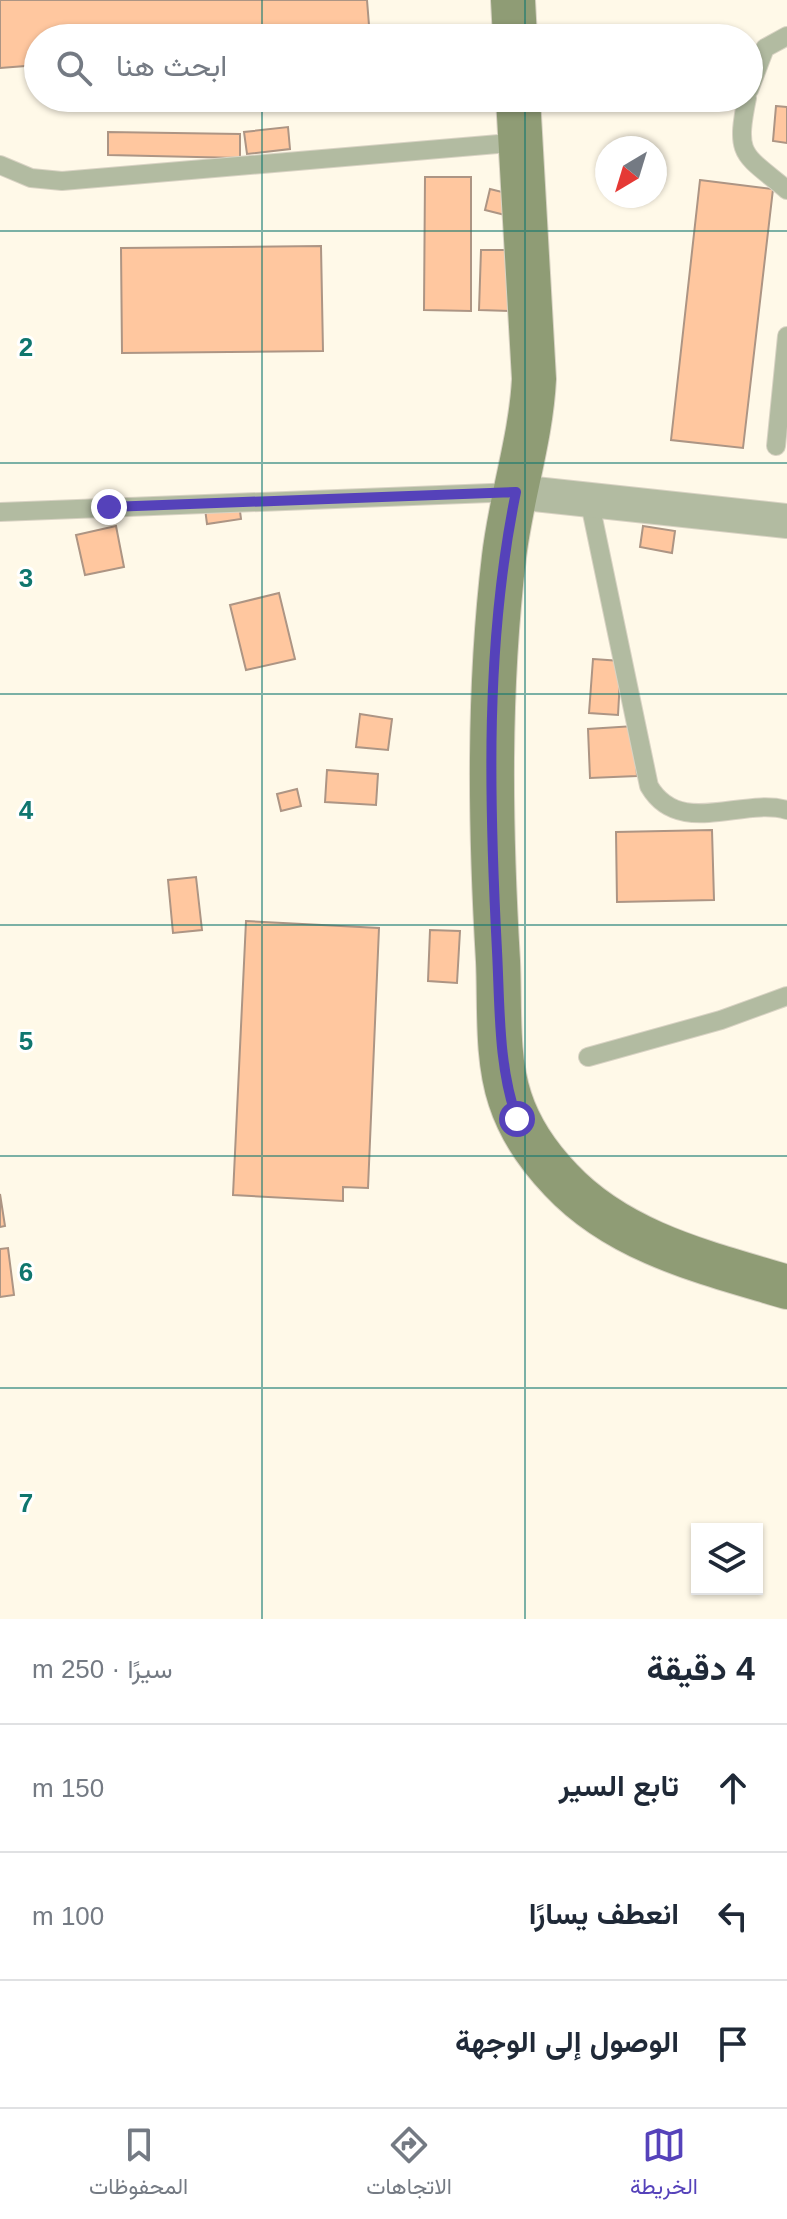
<!DOCTYPE html>
<html lang="ar">
<head>
<meta charset="utf-8">
<style>
  body { margin:0; font-family:Helvetica,Vazirmatn,sans-serif; background:#f6f6f7; color:#1f2937; direction:rtl }
  .controls { position:absolute; right:24px; bottom:24px; display:grid; overflow:hidden; border-radius:0px; box-shadow:0 2px 6px #0004 }
  .controls button { width:72px; height:72px; display:grid; place-items:center; padding:0; border:0; border-bottom:2px solid #e0e1e3; background:#fff; color:#1f2937; font:40px sans-serif }
  .compass { position:absolute; left:595px; top:136px; width:72px; height:72px; border-radius:50%; background:#fff; box-shadow:0 2px 6px #0004; rotate:218deg }
  .stop { position:absolute; width:24px; height:24px; margin:-18px; border:6px solid #5542ba; border-radius:50%; background:#fff }
  .stop.end { background:#5542ba; border-color:#fff; box-shadow:0 2px 8px #0008 }
  .list { margin:0; padding:0; list-style:none }
  h2 { display:flex; justify-content:space-between; align-items:center; height:104px; margin:0; padding:0 32px; font-size:34px }
  h2 small { font-size:26px; font-weight:400; color:#747a83 }
  .list li { display:grid; grid-template-columns:52px 1fr auto; gap:24px; align-items:center; box-sizing:border-box; height:128px; padding:0 32px; border-top:2px solid #e0e1e3 }
  .list b { display:block; font-size:30px; white-space:nowrap }
  .list em { font-size:26px; font-style:normal; color:#747a83 }
  .icon { flex:none; width:44px; height:44px; fill:none; stroke:currentColor; stroke-width:2; stroke-linecap:round; stroke-linejoin:round }
  .map { position:relative; flex:none; width:787px; height:1619px; overflow:hidden; direction:ltr }
  .search { position:absolute; background:#fff; box-shadow:0 2px 6px #0004; left:24px; right:24px; top:24px; height:88px; display:flex; align-items:center; gap:20px; box-sizing:border-box; padding:0 28px; border-radius:44px; color:#747a83; font-size:30px }
  .sheet { height:488px; background:#fff }
  nav { display:flex; justify-content:space-around; align-items:center; box-sizing:border-box; height:112px; border-top:2px solid #e0e1e3; background:#fff; font-size:22px; color:#747a83 }
  nav a { display:grid; justify-items:center; gap:4px }
  nav .on { color:#5542ba }
  .map>svg:first-child { display:block }
  .building { fill:#ffc79f; stroke:#ad9584; stroke-width:2 }
  .lines { fill:none; stroke-linecap:round; stroke-linejoin:round }
  .lane-casing { stroke:#d9d3c4; stroke-width:20 }
  .street-casing { stroke:#d9d3c4; stroke-width:36 }
  .secondary-casing { stroke:#d9d3c4; stroke-width:46 }
  .lane { stroke:#b2bba1; stroke-width:18 }
  .street { stroke:#b2bba1; stroke-width:34 }
  .secondary { stroke:#8f9c75; stroke-width:44 }
  .route { stroke:#5542ba; stroke-width:10 }
  .grid { fill:none; stroke:#0f766e; stroke-width:2; stroke-opacity:0.55 }
  .grid-label { font-size:26px; text-anchor:middle; font-weight:bold; fill:#0f766e; stroke:#fff; stroke-width:6; stroke-linejoin:round; paint-order:stroke }
</style>
</head>
<body>
<div class="map">
<svg width="787" height="1619" viewBox="0 0 787 1619">
  <rect width="100%" height="100%" fill="#fff9e8"/>
  <!-- building -->
  <g class="building">
    <path d="M 0,0 L 367,0 L 370,38 L 38,38 L 38,65 L 0,68 Z"/>
    <path d="M 776,106 L 787,107 L 787,143 L 773,141 Z"/>
    <path d="M 288,127 L 290,149 L 247,154 L 244,132 Z"/>
    <path d="M 108,132 L 240,134 L 240,158 L 108,155 Z"/>
    <path d="M 425,177 L 471,177 L 471,311 L 424,310 Z"/>
    <path d="M 700,180 L 773,189 L 743,448 L 671,440 Z"/>
    <path d="M 490,189 L 514,195 L 509,216 L 485,210 Z"/>
    <path d="M 321,246 L 323,351 L 122,353 L 121,248 Z"/>
    <path d="M 481,250 L 512,250 L 511,311 L 479,310 Z"/>
    <path d="M 238,496 L 241,519 L 207,524 L 204,501 Z"/>
    <path d="M 116,526 L 124,567 L 85,575 L 76,535 Z"/>
    <path d="M 643,526 L 675,531 L 672,553 L 640,547 Z"/>
    <path d="M 279,593 L 295,659 L 246,670 L 230,605 Z"/>
    <path d="M 593,659 L 621,661 L 618,715 L 589,713 Z"/>
    <path d="M 360,714 L 392,719 L 388,750 L 356,747 Z"/>
    <path d="M 634,726 L 637,776 L 590,778 L 588,729 Z"/>
    <path d="M 327,770 L 378,774 L 376,805 L 325,802 Z"/>
    <path d="M 297,789 L 301,806 L 281,811 L 277,794 Z"/>
    <path d="M 712,830 L 714,900 L 617,902 L 616,832 Z"/>
    <path d="M 196,877 L 202,930 L 173,933 L 168,880 Z"/>
    <path d="M 246,921 L 379,928 L 368,1188 L 343,1187 L 343,1201 L 233,1195 Z"/>
    <path d="M 430,930 L 460,931 L 457,983 L 428,981 Z"/>
    <path d="M 0,1194 L 5,1226 L 0,1227 Z"/>
    <path d="M 8,1248 L 14,1295 L 0,1297 L 0,1249 Z"/>
  </g>
  <g class="lines">
    <defs>
      <g id="lane">
        <path d="M 749,90 L 765,48 L 787,36"/>
        <path d="M 747,98 C 735,157 743,153 787,190"/>
        <path d="M 0,165 L 31,178 L 62,181 L 521,142"/>
        <path d="M 776,446 L 787,336"/>
        <path d="M 589,499 L 649,786 C 679,838 742,797 787,810"/>
        <path d="M 0,512 L 516,492"/>
        <path d="M 588,1057 L 721,1020 L 787,996"/>
      </g>
      <path id="street" d="M 516,492 L 787,521"/>
      <g id="secondary">
        <path d="M 513,0 L 515,38"/>
        <path d="M 518,98 L 534,379 C 531,439 511,497 504,557 C 488,691 490,826 498,961 C 500,1005 496,1057 510,1099 C 520,1130 539,1157 561,1180 C 620,1243 707,1263 787,1287"/>
      </g>
    </defs>
    <!-- lane casing -->
    <use href="#lane" class="lane-casing"/>
    <!-- street casing -->
    <use href="#street" class="street-casing"/>
    <!-- secondary casing -->
    <use href="#secondary" class="secondary-casing"/>
    <!-- lane -->
    <use href="#lane" class="lane"/>
    <!-- street -->
    <use href="#street" class="street"/>
    <!-- secondary -->
    <use href="#secondary" class="secondary"/>
  </g>
  <g class="lines">
    <!-- route -->
    <path class="route" d="M 109,507 L 516,492 C 485,642 489,798 497,951 C 500,1007 498,1066 517,1119"/>
  </g>
  <!-- grid -->
  <path class="grid" d="M 262,0 L 262,38M 525,0 L 525,38M 262,98 L 262,1619M 525,98 L 525,1619M 0,231 L 787,231M 0,463 L 787,463M 0,694 L 787,694M 0,925 L 787,925M 0,1156 L 787,1156M 0,1388 L 787,1388"/>
  <g class="grid-label">
    <text x="26" y="356">2</text>
    <text x="26" y="587">3</text>
    <text x="26" y="819">4</text>
    <text x="26" y="1050">5</text>
    <text x="26" y="1281">6</text>
    <text x="26" y="1512">7</text>
  </g>
</svg>
<div class="controls">
<button><svg class="icon" aria-label="layers" viewBox="0 0 24 24"><path d="M12 4l9 5-9 5-9-5zM3 14l9 5 9-5"/></svg></button>
</div>
<svg class="compass" viewBox="-18 -18 36 36"><path d="M0-13l5 13h-10z" fill="#e53935"/><path d="M0 13l5-13h-10z" fill="#747a83"/></svg>
<div class="stop" style="left:517px;top:1119px"></div>
<div class="stop end" style="left:109px;top:507px"></div>
<div class="search"><svg class="icon" aria-label="search" viewBox="0 0 24 24"><circle cx="10" cy="10" r="6"/><path d="M15 15l6 6"/></svg>ابحث هنا</div>
</div>
<section class="sheet">
<h2>4 دقيقة<small>سيرًا · 250 m</small></h2>
<ul class="list">
<li><svg class="icon" aria-label="ahead" viewBox="0 0 24 24"><path d="M12 20V5M6 11l6-6 6 6"/></svg><div><b>تابع السير</b></div><em>150 m</em></li>
<li><svg class="icon" aria-label="left" viewBox="0 0 24 24"><path d="M17 20v-9H6M10 6l-5 5 5 5"/></svg><div><b>انعطف يسارًا</b></div><em>100 m</em></li>
<li><svg class="icon" aria-label="arrive" viewBox="0 0 24 24"><path d="M6 21V4h12l-3 4 3 4H6"/></svg><div><b>الوصول إلى الوجهة</b></div></li>
</ul>
</section>
<nav>
<a class="on"><svg class="icon" aria-label="map" viewBox="0 0 24 24"><path d="M3 6l6-2 6 2 6-2v14l-6 2-6-2-6 2zM9 4v14M15 6v14"/></svg>الخريطة</a>
<a><svg class="icon" aria-label="directions" viewBox="0 0 24 24"><path d="M12 3l9 9-9 9-9-9zM9 14v-3h6M13 9l2 2-2 2"/></svg>الاتجاهات</a>
<a><svg class="icon" aria-label="saved" viewBox="0 0 24 24"><path d="M7 4h10v16l-5-4-5 4z"/></svg>المحفوظات</a>
</nav>
</body>
</html>
